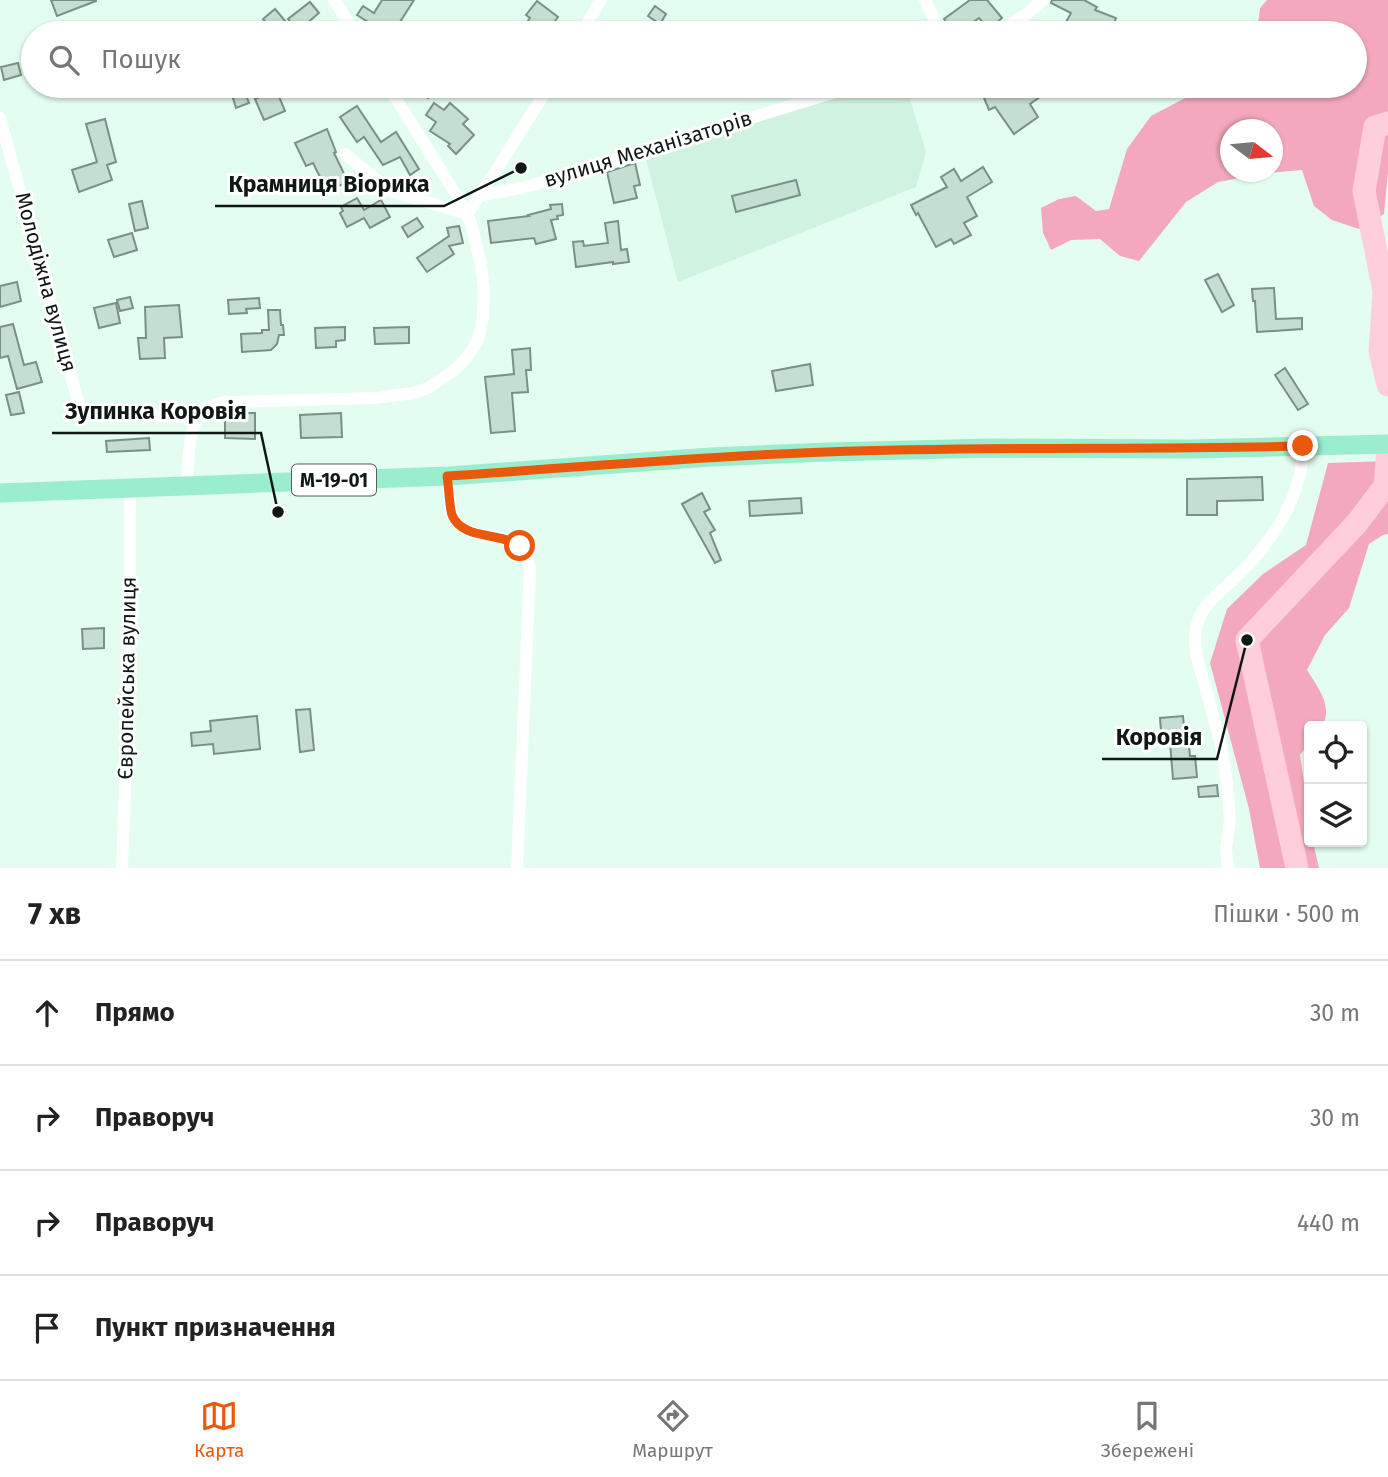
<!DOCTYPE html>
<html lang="uk">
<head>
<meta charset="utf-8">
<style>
  body { margin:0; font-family:"Fira Sans",sans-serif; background:#f6f6f6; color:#222 }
  .controls { position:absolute; right:21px; bottom:21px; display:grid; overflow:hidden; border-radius:7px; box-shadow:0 2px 5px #0004 }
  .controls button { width:63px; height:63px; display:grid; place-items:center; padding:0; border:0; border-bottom:2px solid #e0e0e0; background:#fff; color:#222; font:35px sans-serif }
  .compass { position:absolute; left:1220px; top:119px; width:63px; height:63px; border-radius:50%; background:#fff; box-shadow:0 2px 5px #0004; rotate:106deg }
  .stop { position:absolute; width:21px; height:21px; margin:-16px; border:5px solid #ea580c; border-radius:50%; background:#fff }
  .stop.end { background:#ea580c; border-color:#fff; box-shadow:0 2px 7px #0008 }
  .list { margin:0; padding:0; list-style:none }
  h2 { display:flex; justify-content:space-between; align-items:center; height:91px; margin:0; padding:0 28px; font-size:30px }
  h2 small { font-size:23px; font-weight:400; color:#767676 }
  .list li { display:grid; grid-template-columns:46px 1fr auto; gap:21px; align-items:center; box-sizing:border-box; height:105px; padding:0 28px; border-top:2px solid #e0e0e0 }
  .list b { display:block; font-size:26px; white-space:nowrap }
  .list em { font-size:23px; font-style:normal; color:#767676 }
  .icon { flex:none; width:38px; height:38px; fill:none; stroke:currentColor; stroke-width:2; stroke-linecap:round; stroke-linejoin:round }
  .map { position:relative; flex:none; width:1388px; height:868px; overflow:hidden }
  .search { position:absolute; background:#fff; box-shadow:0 2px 5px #0004; left:21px; right:21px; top:21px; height:77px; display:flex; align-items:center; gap:18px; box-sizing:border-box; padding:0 24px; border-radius:38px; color:#767676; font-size:26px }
  .sheet { height:511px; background:#fff }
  nav { display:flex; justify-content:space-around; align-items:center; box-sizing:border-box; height:98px; border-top:2px solid #e0e0e0; background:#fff; font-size:19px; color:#767676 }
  nav a { display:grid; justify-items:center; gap:4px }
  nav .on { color:#ea580c }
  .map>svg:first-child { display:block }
  .built { fill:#d0f2e1 }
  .forest { fill:#f3a8bd; fill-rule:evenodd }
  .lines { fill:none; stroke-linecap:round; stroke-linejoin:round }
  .river { stroke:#fecfdb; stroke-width:23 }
  .building { fill:#c5ded2; stroke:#799185; stroke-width:2 }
  .minor { stroke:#fff; stroke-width:12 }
  .primary { stroke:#9beecd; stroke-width:19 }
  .route { stroke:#ea580c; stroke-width:9 }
  .labels { text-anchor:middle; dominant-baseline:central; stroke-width:6; stroke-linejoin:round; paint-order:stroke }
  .shield { fill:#fff; stroke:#575d5a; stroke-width:2 }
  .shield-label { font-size:19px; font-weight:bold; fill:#0f1814 }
  .street-label { font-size:21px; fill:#0f1814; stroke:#fff }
  .leader { fill:none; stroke:#0f1814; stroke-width:2.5 }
  .callout-dot { fill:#0f1814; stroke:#fff; stroke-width:2.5 }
  .callout-label { font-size:23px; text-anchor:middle; font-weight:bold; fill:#0f1814; stroke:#fff; stroke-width:6; stroke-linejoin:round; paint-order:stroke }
</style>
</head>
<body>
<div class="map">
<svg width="1388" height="868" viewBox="0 0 1388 868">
  <rect width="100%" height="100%" fill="#e3fdf0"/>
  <!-- built -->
  <path class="built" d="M 870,86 L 906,86 L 926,152 L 916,187 L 678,282 L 645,155 Z"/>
  <!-- forest -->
  <g class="forest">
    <path d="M 1267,0 L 1388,0 L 1388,173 L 1384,214 L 1359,229 L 1332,220 L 1314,206 L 1302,170 L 1268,173 L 1218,182 L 1186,202 L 1139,261 L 1120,256 L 1100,239 L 1071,240 L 1051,250 L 1043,233 L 1041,208 L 1059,199 L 1076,196 L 1096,211 L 1109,209 L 1127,149 L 1151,116 L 1191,95 L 1243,86 L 1355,86 L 1355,33 L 1257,33 L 1260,8 ZM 1230,130 L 1272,130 L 1272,172 L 1230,172 Z"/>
    <path d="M 1388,461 L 1388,534 L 1383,535 L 1369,544 L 1349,608 L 1325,635 L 1307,670 C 1317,686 1334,707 1322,726 L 1309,726 L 1309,743 L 1300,755 L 1309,819 L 1309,842 L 1313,842 L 1319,868 L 1260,868 L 1249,809 L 1210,663 L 1227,609 L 1263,574 L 1306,545 L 1328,463 Z"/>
  </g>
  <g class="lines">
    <!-- river -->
    <g class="river">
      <path d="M 1388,123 L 1375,127 L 1364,191 L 1384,291 L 1380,351 L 1388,385"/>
      <path d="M 1297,868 L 1247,640 L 1357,523 L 1385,486 L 1388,449"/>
    </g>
  </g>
  <!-- building -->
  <g class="building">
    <path d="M 51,0 L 96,0 L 96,1 L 57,16 Z"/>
    <path d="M 382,0 L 414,0 L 393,33 L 376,33 L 379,29 L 357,15 L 363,6 L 374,13 Z"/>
    <path d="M 970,0 L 987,0 L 1002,18 L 989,29 L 979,18 L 958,33 L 953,33 L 944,19 Z"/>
    <path d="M 1052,0 L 1084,0 L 1097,7 L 1095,10 L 1116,18 L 1111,32 L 1099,28 L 1096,33 L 1060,33 L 1071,13 L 1051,3 Z"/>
    <path d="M 537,1 L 558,17 L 553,24 L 557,27 L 553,33 L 536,33 L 525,25 L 530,18 L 526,15 Z"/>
    <path d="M 310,2 L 319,13 L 298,31 L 288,19 Z"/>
    <path d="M 655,6 L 666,14 L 660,24 L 648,16 Z"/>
    <path d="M 275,9 L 287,23 L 277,31 L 271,25 L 269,26 L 263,19 Z"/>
    <path d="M 18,63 L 21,75 L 4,80 L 1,67 Z"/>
    <path d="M 410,86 L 437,86 L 428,98 Z"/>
    <path d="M 1014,86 L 1033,86 L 1040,97 L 1030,104 L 1038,117 L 1014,134 L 995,107 L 989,110 L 984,98 Z"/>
    <path d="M 270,92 L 272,97 L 278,94 L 285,111 L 264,120 L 255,99 Z"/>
    <path d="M 245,93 L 249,103 L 236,108 L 233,98 Z"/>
    <path d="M 434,103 L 444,110 L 450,103 L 468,119 L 463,124 L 474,135 L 456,154 L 448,146 L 450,144 L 430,131 L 436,122 L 426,115 Z"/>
    <path d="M 357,106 L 381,142 L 396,132 L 419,169 L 410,175 L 400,157 L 383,165 L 364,137 L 357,142 L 340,117 Z"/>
    <path d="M 105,119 L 116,162 L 107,165 L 112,180 L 79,192 L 72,170 L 97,162 L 86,124 Z"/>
    <path d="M 327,129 L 336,152 L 334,153 L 348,182 L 327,191 L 313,163 L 306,166 L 295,143 Z"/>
    <path d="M 635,163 L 640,185 L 634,186 L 637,198 L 614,203 L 607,172 Z"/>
    <path d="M 983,167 L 992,182 L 967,197 L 977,216 L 964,223 L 971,235 L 954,244 L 951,239 L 936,247 L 920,217 L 918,213 L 916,215 L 911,205 L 947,187 L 941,177 L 954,169 L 961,181 Z"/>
    <path d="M 796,180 L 800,195 L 736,212 L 732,196 Z"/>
    <path d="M 357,198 L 364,210 L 381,200 L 390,217 L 370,228 L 364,218 L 347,227 L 340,213 L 343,211 L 341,207 Z"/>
    <path d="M 142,201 L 148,228 L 135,231 L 129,204 Z"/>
    <path d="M 562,204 L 563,215 L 557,216 L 558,219 L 551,220 L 556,239 L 536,244 L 534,238 L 491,243 L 488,221 L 529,216 L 528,215 L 551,209 L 550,205 Z"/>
    <path d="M 417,218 L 423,227 L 408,237 L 402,227 Z"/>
    <path d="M 618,221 L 621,250 L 627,249 L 629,262 L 613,264 L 613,262 L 576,267 L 573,242 L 583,241 L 584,246 L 608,243 L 605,223 Z"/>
    <path d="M 459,226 L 463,243 L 449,246 L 454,254 L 427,272 L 417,258 L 449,236 L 447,228 Z"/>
    <path d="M 132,233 L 137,250 L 114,257 L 108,240 Z"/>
    <path d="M 1218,274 L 1234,305 L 1222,312 L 1205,280 Z"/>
    <path d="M 17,282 L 21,301 L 0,307 L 0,286 Z"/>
    <path d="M 1274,288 L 1276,319 L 1302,318 L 1302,329 L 1257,332 L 1255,301 L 1253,301 L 1252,289 Z"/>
    <path d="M 130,297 L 133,308 L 120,311 L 117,300 Z"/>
    <path d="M 259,298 L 260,308 L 246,309 L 247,313 L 229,314 L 228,300 Z"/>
    <path d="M 116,303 L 120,323 L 99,328 L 94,308 Z"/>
    <path d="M 179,305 L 182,337 L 164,338 L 165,358 L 140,359 L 138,338 L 146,338 L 145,307 Z"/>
    <path d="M 268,310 L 280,310 L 281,325 L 283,325 L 284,335 L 279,335 L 277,344 L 271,350 L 242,352 L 241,334 L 262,333 L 262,330 L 269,330 Z"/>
    <path d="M 13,324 L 24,365 L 36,362 L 42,382 L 17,389 L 8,356 L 0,358 L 0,327 Z"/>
    <path d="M 345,327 L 345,340 L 336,341 L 336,347 L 316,348 L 315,328 Z"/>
    <path d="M 409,327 L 409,343 L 375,344 L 374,328 Z"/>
    <path d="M 530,348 L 531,370 L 526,370 L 528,392 L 512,393 L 515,431 L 491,433 L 485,377 L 514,374 L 512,350 Z"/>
    <path d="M 810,364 L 813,385 L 776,391 L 772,371 Z"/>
    <path d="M 1285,368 L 1308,404 L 1298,410 L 1275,375 Z"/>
    <path d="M 19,392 L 24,413 L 11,415 L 6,395 Z"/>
    <path d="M 225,413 L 255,413 L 255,439 L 225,438 Z"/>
    <path d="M 341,413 L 342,437 L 301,438 L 300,415 Z"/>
    <path d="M 149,438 L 150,450 L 107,452 L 106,441 Z"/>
    <path d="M 1262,477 L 1263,500 L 1217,501 L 1217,515 L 1187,515 L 1187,479 Z"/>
    <path d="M 702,493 L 710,509 L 704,512 L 715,530 L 710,533 L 721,560 L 715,563 L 682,504 Z"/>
    <path d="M 801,498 L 802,513 L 750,516 L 749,501 Z"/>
    <path d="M 104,628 L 104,648 L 83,649 L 82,629 Z"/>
    <path d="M 310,709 L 314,750 L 300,752 L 296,710 Z"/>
    <path d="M 257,716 L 260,749 L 214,754 L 213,744 L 192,746 L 191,733 L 211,731 L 210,721 Z"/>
    <path d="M 1183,716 L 1184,727 L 1182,727 L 1184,747 L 1189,747 L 1190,756 L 1195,756 L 1197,777 L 1173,779 L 1170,743 L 1162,744 L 1160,718 Z"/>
    <path d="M 1217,785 L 1218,796 L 1199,797 L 1198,787 Z"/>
  </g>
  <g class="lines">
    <!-- minor -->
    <g class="minor">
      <path d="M 334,0 L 355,33"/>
      <path d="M 925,0 L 941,33"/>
      <path d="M 581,33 L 601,0"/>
      <path d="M 999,33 L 1028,13 L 1043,0"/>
      <path d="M 0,118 L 82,416 L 198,417"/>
      <path d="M 345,154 L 390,191 L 467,214"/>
      <path d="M 481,195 L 506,191 L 533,185 L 855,86"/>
      <path d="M 467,214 L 498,167 L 549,86"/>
      <path d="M 448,476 C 449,488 449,503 452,514 C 454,519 458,523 462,526 C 488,548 519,522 530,569 L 517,868"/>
      <path d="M 187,485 C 188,465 188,423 204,410 C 210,405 218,404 226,402 L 375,398 L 414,393 L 428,388 L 455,370 L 468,356 L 478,340 L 483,317 L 484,289 L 481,266 L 471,223 L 457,196 L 388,86"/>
      <path d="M 122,868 L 130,656 L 130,488"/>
      <path d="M 1228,868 L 1226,850 L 1230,819 L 1227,783 L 1221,745 L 1196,653 C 1195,643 1194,631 1198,621 C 1204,603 1223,590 1236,577 C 1271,543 1303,497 1303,446"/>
    </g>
    <!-- primary -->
    <path class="primary" d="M 0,493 L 448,476 L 711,457 L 828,452 L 991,448 L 1191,449 L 1388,444"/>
  </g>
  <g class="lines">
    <!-- route -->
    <path class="route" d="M 520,546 C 500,532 462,540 452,515 C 449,505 449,487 447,476 C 574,468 700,456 827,452 C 986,446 1144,450 1303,446"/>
  </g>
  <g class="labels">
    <!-- shield labels -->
    <rect class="shield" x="292" y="464.5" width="84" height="31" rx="5"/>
    <g class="shield-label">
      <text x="334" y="480">М-19-01</text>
    </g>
    <!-- street labels -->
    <g class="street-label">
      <text transform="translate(648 149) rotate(-17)">вулиця Механізаторів</text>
      <text transform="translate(46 282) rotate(75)">Молодіжна вулиця</text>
      <text transform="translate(127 678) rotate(-89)">Європейська вулиця</text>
    </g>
  </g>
  <!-- callouts -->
  <path class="leader" d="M521 168L444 206H215M278 512L261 433H52M1247 640L1217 759H1102"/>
  <g class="callout-dot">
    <circle cx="521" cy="168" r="7"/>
    <circle cx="278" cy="512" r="7"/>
    <circle cx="1247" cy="640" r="7"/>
  </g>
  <g class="callout-label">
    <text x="329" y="192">Крамниця Віорика</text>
    <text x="156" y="419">Зупинка Коровія</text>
    <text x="1159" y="745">Коровія</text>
  </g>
</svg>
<div class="controls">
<button><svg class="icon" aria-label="locate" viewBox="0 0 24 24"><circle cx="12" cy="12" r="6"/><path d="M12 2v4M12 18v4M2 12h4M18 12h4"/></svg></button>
<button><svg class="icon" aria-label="layers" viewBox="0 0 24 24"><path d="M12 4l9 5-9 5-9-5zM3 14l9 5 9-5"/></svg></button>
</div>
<svg class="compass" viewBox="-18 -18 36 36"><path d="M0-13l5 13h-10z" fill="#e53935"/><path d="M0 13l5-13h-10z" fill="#767676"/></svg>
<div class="stop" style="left:520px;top:546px"></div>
<div class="stop end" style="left:1303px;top:446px"></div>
<div class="search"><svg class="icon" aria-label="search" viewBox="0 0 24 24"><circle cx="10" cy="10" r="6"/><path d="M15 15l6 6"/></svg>Пошук</div>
</div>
<section class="sheet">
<h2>7 хв<small>Пішки · 500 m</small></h2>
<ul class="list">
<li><svg class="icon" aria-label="ahead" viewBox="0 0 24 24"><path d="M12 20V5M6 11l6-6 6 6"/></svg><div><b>Прямо</b></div><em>30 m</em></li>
<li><svg class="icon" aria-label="right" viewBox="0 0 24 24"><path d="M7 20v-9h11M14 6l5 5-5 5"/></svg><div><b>Праворуч</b></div><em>30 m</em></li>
<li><svg class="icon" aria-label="right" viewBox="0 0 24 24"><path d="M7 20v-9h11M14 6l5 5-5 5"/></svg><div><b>Праворуч</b></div><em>440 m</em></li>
<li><svg class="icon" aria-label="arrive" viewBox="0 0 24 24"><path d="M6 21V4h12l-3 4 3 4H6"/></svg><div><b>Пункт призначення</b></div></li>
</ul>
</section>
<nav>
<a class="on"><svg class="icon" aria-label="map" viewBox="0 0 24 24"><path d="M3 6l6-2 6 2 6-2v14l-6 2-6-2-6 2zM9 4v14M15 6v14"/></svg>Карта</a>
<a><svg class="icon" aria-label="directions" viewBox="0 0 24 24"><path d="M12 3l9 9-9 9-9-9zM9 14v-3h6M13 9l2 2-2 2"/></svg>Маршрут</a>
<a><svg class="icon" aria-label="saved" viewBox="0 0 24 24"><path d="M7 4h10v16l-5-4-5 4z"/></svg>Збережені</a>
</nav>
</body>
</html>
